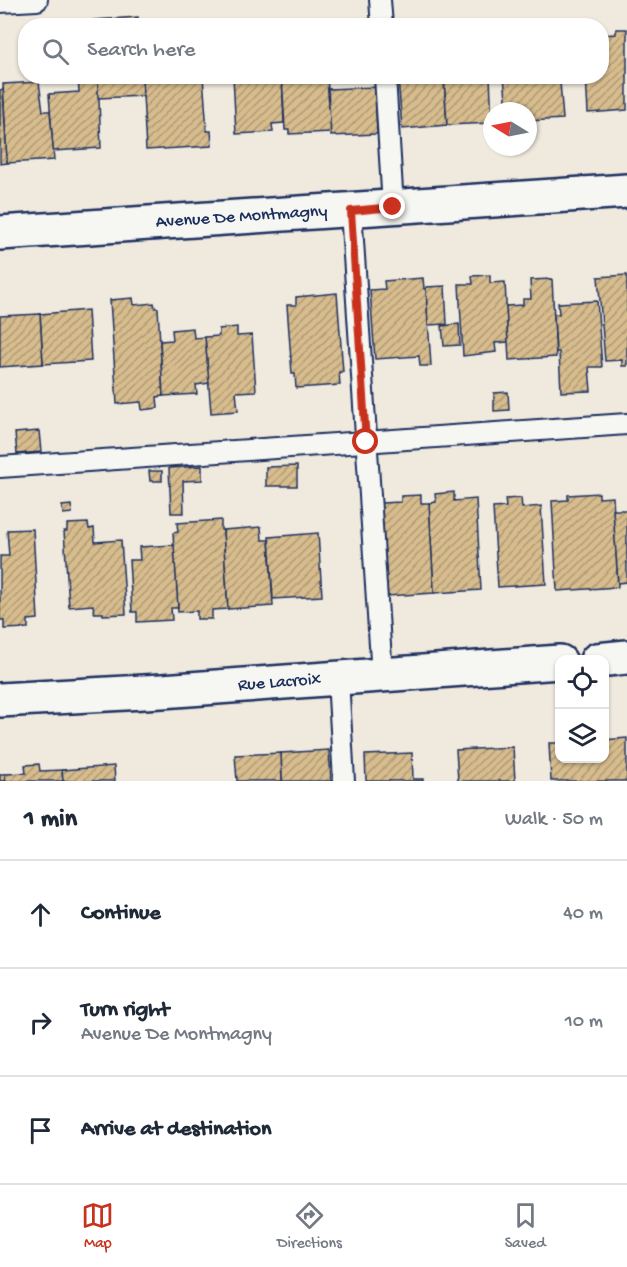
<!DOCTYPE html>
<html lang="en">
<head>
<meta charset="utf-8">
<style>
  body { margin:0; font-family:"Gochi Hand",sans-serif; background:#f2f2f3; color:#1f2937 }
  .controls { position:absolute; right:18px; bottom:18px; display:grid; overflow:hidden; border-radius:12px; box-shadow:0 2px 4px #0004 }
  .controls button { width:54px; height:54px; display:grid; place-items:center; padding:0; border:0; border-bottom:2px solid #e0e1e3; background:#fff; color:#1f2937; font:30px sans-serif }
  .compass { position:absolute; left:483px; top:102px; width:54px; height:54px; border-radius:50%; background:#fff; box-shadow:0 2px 4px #0004; rotate:280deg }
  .stop { position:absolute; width:18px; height:18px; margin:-14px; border:4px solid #c8321e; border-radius:50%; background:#fff }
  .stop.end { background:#c8321e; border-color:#fff; box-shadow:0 2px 6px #0008 }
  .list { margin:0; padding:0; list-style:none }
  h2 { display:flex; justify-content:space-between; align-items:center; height:78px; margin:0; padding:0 24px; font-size:26px }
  h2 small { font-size:20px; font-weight:400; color:#747a83 }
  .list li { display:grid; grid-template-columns:39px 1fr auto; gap:18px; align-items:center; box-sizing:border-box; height:108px; padding:0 24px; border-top:2px solid #e0e1e3 }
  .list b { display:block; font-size:22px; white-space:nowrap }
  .list p { margin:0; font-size:20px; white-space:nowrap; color:#747a83 }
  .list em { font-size:20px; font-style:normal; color:#747a83 }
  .icon { flex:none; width:33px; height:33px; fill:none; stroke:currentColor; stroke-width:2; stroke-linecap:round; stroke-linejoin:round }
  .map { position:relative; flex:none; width:627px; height:781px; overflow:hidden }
  .search { position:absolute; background:#fff; box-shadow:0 2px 4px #0004; left:18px; right:18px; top:18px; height:66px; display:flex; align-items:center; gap:15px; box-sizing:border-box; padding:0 21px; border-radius:24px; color:#747a83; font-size:22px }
  .sheet { height:402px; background:#fff }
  nav { display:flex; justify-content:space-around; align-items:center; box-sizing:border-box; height:84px; border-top:2px solid #e0e1e3; background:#fff; font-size:16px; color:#747a83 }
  nav a { display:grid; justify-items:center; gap:3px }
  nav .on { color:#c8321e }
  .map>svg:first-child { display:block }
  .building { fill:url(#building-hatch); stroke:#1b2f5e; stroke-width:1.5 }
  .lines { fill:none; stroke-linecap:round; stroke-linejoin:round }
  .lane-casing { stroke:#1b2f5e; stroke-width:24 }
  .street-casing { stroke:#1b2f5e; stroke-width:38 }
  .lane { stroke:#f6f6f2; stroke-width:20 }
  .street { stroke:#f6f6f2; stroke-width:33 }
  .route { stroke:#c8321e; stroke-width:8 }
  .labels { text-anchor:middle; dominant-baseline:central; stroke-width:4.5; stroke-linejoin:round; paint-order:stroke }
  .street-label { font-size:18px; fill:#1b2f5e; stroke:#f6f6f2 }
</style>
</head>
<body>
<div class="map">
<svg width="627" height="781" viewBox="0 0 627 781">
  <defs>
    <pattern id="building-hatch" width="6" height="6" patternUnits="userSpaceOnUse" patternTransform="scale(1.5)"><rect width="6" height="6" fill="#d7bc8d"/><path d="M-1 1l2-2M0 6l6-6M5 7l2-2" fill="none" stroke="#ae9976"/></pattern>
  </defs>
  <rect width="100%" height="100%" fill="#f0eade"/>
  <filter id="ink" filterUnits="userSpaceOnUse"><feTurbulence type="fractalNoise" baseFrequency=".0167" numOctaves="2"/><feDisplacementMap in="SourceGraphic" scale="12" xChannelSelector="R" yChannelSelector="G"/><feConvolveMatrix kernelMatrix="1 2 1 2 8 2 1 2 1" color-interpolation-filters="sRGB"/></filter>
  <g filter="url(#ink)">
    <!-- building -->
    <g class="building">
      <path d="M 138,17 L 139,26 L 95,26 L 94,20 Z"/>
      <path d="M 616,29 L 627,29 L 627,110 L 588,113 L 586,76 L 602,76 L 602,35 L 616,34 Z"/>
      <path d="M 78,76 L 98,76 L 101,148 L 53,151 L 49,94 L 79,92 Z"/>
      <path d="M 98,76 L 142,76 L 144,96 L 98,98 Z"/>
      <path d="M 142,76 L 203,76 L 207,131 L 211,131 L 212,146 L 146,150 Z"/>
      <path d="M 233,76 L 282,76 L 284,123 L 272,124 L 273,132 L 236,134 Z"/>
      <path d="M 282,76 L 327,76 L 331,132 L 289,134 L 289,130 L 285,130 Z"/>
      <path d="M 398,76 L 417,76 L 417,79 L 444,78 L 447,125 L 402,129 Z"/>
      <path d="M 444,76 L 490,76 L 492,123 L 447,125 Z"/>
      <path d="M 504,76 L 586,76 L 586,80 L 560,82 L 563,119 L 528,121 L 528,111 L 507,111 Z"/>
      <path d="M 39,82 L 43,111 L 50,111 L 54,160 L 7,163 L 3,84 Z"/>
      <path d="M 375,87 L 377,134 L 331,136 L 328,89 Z"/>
      <path d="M 3,89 L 7,163 L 0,164 L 0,90 Z"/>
      <path d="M 490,275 L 490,283 L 505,282 L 508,342 L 495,343 L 496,352 L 463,356 L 459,284 L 473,284 L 472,276 Z"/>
      <path d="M 627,275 L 627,366 L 622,366 L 622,360 L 605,361 L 598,277 Z"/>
      <path d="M 423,278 L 424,289 L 426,289 L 431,366 L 420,366 L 419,356 L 375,359 L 370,290 L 385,289 L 384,281 Z"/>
      <path d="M 552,279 L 556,357 L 509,360 L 506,306 L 523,305 L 523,299 L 531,299 L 530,280 Z"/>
      <path d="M 445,286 L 447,324 L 428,325 L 426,287 Z"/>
      <path d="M 337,293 L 343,372 L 339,372 L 340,385 L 296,388 L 295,374 L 292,374 L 287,305 L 296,305 L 296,297 Z"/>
      <path d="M 133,298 L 134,305 L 154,303 L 155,308 L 158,308 L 163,396 L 157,397 L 158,408 L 142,410 L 141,402 L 117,404 L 110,300 Z"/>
      <path d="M 597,301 L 602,367 L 589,367 L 591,391 L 561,392 L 559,352 L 556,352 L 554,314 L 559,314 L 558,303 Z"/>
      <path d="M 88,310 L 91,361 L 43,364 L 40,314 Z"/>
      <path d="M 40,314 L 43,364 L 0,367 L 0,316 Z"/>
      <path d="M 459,324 L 460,345 L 444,346 L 442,326 Z"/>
      <path d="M 237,327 L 237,336 L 252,335 L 256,391 L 236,392 L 238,411 L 211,413 L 205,337 L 219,336 L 219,329 Z"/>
      <path d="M 193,328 L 194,338 L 205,337 L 209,383 L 196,385 L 197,394 L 163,396 L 160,341 L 173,340 L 172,330 Z"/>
      <path d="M 508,392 L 509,410 L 494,411 L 494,393 Z"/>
      <path d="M 39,431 L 41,452 L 17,454 L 15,433 Z"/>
      <path d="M 202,466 L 202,480 L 183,481 L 184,513 L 171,513 L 169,468 Z"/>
      <path d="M 297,466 L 297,486 L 266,486 L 266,467 Z"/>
      <path d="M 149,471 L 162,471 L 162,481 L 150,481 Z"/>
      <path d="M 454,492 L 454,501 L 476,499 L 481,590 L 434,593 L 429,503 L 436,502 L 435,494 Z"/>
      <path d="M 599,493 L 599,498 L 613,497 L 618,587 L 557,591 L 552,501 L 568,500 L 568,495 Z"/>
      <path d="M 421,495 L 421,503 L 429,503 L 434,593 L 387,596 L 381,503 L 401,502 L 401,496 Z"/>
      <path d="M 521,498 L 522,508 L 541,506 L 546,584 L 498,587 L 493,508 L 506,507 L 505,499 Z"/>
      <path d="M 71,505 L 72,513 L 63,514 L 62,506 Z"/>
      <path d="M 613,510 L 627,510 L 627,582 L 618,583 Z"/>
      <path d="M 221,520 L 221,530 L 223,530 L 228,609 L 212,610 L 212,619 L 197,619 L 197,611 L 178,612 L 173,533 L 178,532 L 177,523 Z"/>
      <path d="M 88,523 L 89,529 L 94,528 L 95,542 L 121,540 L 126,614 L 103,615 L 103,613 L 94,613 L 93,605 L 69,607 L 64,531 L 67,531 L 67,524 Z"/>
      <path d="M 261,527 L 262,540 L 269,540 L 273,606 L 228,609 L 223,530 Z"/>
      <path d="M 33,529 L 38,619 L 28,620 L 28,628 L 4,629 L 4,620 L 0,620 L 0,556 L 9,556 L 7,530 Z"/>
      <path d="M 318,533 L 322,596 L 273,599 L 269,537 Z"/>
      <path d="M 174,545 L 178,608 L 171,608 L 172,620 L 137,622 L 137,612 L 132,612 L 129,560 L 140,560 L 139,547 Z"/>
      <path d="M 627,738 L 627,781 L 551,781 L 549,743 L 560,743 L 560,758 L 604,758 L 604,740 Z"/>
      <path d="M 513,747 L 515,781 L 458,781 L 456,750 Z"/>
      <path d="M 329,750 L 331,781 L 282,781 L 281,753 Z"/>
      <path d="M 281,753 L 282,781 L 237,781 L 235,755 Z"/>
      <path d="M 412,753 L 413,779 L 423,779 L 423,781 L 366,781 L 365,755 Z"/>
      <path d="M 39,764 L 40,771 L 62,770 L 63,781 L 5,781 L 5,774 L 26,773 L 25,765 Z"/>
      <path d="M 114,766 L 115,781 L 63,781 L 62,770 Z"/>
      <rect x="0" y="774" width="5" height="7"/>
    </g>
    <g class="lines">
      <defs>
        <g id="lane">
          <path d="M 380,0 L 382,26"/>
          <path d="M 0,2 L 37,0"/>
          <path d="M 385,76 L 393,207"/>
          <path d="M 351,211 L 382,675"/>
          <path d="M 0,467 L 627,424"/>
          <path d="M 338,679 L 344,781"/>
        </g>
        <g id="street">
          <path id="s1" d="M 0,233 L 627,191"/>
          <path d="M 597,660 L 627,657"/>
          <path id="s2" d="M 0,700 L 162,691 L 560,662"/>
        </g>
      </defs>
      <!-- lane casing -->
      <use href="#lane" class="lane-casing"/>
      <!-- street casing -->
      <use href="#street" class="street-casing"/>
      <!-- lane -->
      <use href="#lane" class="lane"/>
      <!-- street -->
      <use href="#street" class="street"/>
    </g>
  </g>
  <g class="lines" filter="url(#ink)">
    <!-- route -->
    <path class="route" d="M 366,442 L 351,211 L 393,207"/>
  </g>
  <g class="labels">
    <!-- street labels -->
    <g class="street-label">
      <text stroke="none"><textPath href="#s1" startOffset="242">Avenue De Montmagny</textPath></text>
      <text stroke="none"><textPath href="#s2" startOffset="280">Rue Lacroix</textPath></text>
    </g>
  </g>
</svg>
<div class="controls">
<button><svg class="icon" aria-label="locate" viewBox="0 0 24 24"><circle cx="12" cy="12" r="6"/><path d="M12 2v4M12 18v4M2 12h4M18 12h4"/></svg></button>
<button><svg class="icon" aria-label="layers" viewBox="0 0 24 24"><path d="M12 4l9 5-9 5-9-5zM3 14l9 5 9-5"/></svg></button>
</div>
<svg class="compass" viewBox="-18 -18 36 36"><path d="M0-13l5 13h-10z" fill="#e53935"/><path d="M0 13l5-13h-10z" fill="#747a83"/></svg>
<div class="stop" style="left:366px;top:442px"></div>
<div class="stop end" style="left:393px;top:207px"></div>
<div class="search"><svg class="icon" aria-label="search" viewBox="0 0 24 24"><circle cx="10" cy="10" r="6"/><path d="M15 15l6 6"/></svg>Search here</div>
</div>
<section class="sheet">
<h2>1 min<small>Walk · 50 m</small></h2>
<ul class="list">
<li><svg class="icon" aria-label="ahead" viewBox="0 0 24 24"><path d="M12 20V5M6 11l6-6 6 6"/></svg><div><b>Continue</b></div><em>40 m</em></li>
<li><svg class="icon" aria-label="right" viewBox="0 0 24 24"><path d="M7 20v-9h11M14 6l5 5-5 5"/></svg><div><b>Turn right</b><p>Avenue De Montmagny</p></div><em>10 m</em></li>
<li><svg class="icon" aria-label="arrive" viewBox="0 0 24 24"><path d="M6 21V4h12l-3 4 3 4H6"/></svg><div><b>Arrive at destination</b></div></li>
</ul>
</section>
<nav>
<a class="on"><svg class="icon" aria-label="map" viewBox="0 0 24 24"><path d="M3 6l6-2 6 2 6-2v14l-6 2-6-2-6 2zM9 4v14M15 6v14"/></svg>Map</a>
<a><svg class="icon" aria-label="directions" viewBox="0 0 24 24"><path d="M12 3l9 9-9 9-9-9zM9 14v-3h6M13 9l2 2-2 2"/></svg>Directions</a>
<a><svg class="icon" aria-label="saved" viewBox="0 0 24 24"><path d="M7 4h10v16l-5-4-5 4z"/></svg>Saved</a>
</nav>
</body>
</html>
